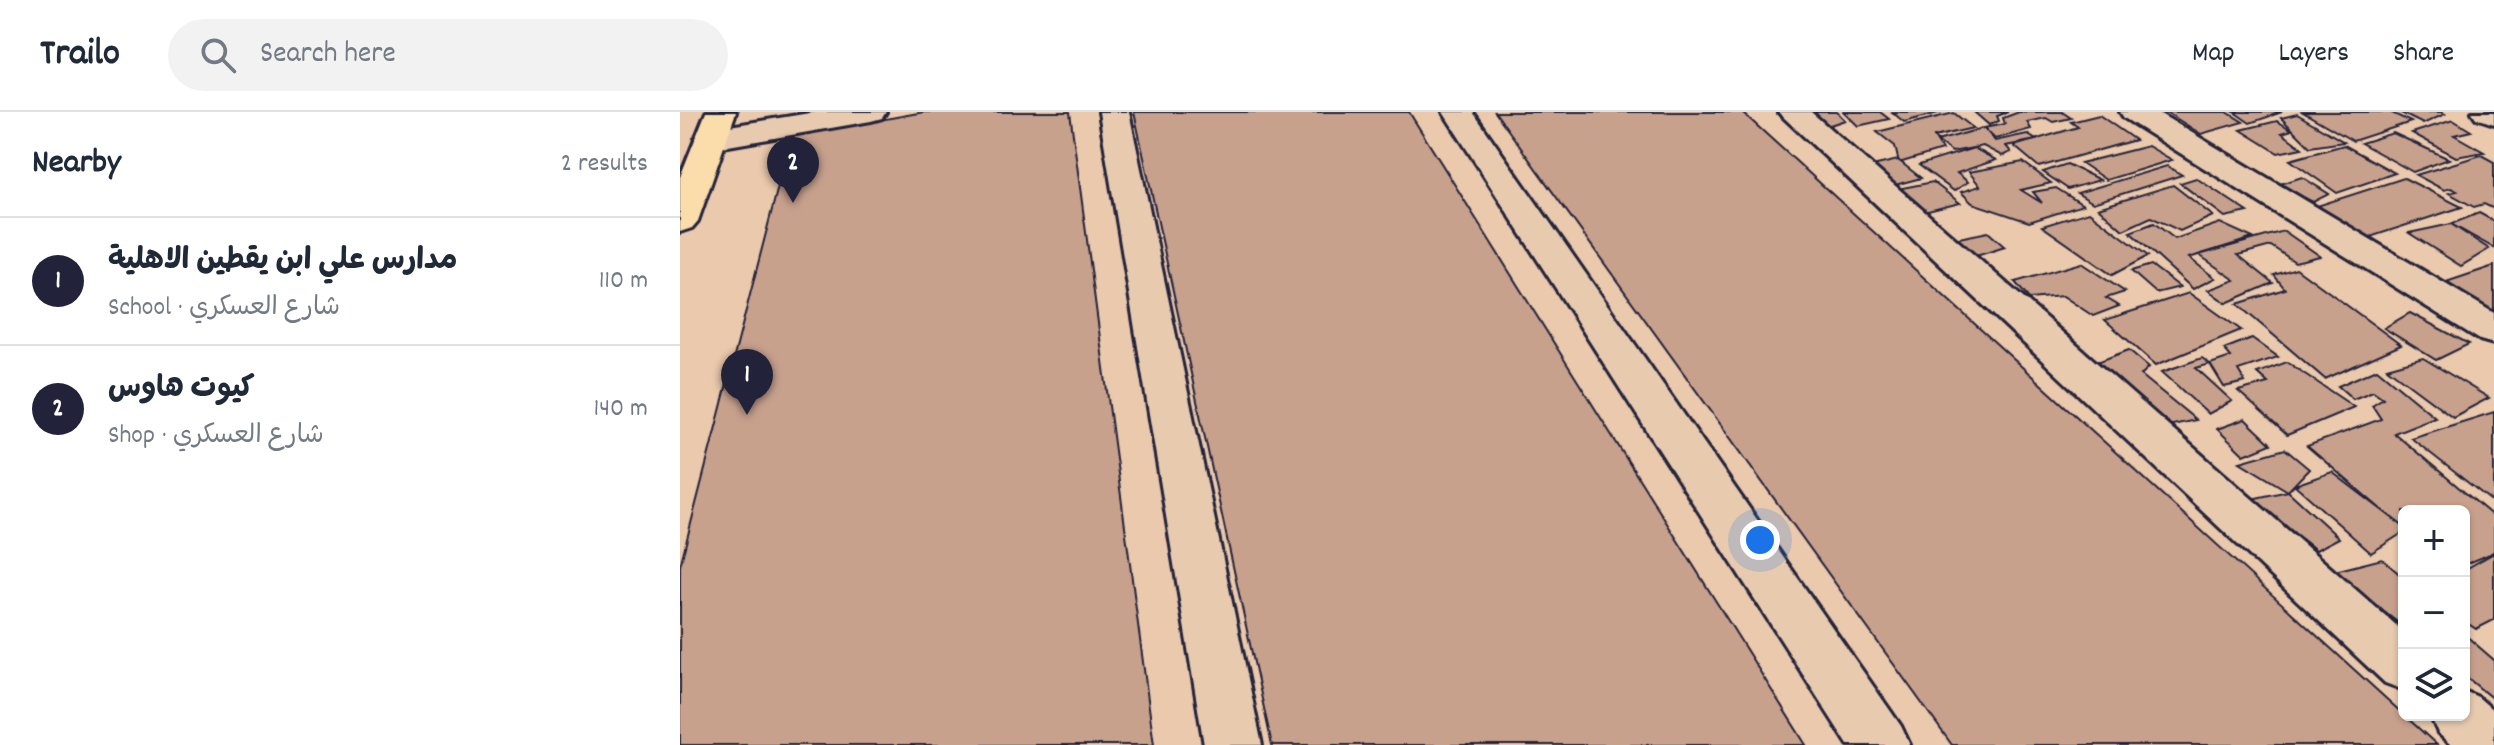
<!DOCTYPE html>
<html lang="en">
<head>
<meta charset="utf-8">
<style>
  body { margin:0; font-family:Dekko,"Playpen Sans Arabic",sans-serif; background:#f2f2f3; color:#1f2937 }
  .controls { position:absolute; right:24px; bottom:24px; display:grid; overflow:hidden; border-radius:12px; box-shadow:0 2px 6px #0004 }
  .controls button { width:72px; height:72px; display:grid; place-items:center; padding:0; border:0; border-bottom:2px solid #e0e1e3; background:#fff; color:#1f2937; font:40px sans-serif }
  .you { position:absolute; left:1080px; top:428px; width:28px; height:28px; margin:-20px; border:6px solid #fff; border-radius:50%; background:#1a73e8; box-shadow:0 0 0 12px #1a73e833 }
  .badge { display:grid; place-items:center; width:52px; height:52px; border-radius:50%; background:#22223b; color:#fff; font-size:26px; font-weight:700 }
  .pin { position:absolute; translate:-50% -66px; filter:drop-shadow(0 2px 4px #0008) }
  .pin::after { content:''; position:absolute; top:42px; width:28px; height:24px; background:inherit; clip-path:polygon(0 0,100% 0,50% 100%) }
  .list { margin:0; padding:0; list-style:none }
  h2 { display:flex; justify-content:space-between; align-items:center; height:104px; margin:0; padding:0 32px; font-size:34px }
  h2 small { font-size:26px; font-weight:400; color:#747a83 }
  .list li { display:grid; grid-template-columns:52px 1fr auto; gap:24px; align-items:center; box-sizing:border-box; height:128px; padding:0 32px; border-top:2px solid #e0e1e3 }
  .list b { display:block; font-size:30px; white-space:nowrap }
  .list p { margin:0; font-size:26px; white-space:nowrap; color:#747a83 }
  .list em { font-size:26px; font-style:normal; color:#747a83 }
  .icon { flex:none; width:44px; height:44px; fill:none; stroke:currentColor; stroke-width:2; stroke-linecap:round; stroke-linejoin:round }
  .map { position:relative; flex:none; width:1814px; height:633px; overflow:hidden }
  header { display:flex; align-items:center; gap:48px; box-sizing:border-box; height:112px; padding:0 40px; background:#fff; border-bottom:2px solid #e0e1e3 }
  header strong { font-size:38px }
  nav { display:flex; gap:44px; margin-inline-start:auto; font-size:28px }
  .search { width:560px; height:72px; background:#f2f2f3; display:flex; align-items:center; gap:20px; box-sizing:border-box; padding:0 28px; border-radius:44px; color:#747a83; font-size:30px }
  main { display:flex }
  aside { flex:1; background:#fff }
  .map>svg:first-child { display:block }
  .building { fill:#c8a18d; stroke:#22223b; stroke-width:2 }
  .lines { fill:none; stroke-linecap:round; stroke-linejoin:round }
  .minor-casing { stroke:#22223b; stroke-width:6 }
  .major-casing { stroke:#22223b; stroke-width:6 }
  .minor { fill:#e8cbaf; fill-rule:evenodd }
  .major { fill:#faddab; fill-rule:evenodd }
</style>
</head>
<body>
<header>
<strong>Trailo</strong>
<div class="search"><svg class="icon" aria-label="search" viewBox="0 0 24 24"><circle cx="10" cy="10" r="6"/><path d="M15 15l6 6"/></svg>Search here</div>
<nav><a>Map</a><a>Layers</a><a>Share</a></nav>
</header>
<main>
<aside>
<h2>Nearby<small>2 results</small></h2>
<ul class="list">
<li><span class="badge">1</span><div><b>مدارس علي ابن يقطين الاهلية</b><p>School · شارع العسكري</p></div><em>110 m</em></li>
<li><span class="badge">2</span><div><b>كيوت هاوس</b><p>Shop · شارع العسكري</p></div><em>140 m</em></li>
</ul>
</aside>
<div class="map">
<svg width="1814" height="633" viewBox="0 0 1814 633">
  <rect width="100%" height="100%" fill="#eac9ac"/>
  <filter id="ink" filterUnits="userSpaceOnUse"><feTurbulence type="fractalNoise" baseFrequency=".0125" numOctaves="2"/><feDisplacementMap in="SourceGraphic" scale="16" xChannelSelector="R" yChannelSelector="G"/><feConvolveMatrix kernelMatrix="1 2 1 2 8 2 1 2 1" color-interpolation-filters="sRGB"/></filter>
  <g filter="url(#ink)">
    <!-- building -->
    <g class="building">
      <path d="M 244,0 L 390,0 L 474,633 L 0,633 L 0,454 L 111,24 Z"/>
      <path d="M 454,0 L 729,0 L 1126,633 L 592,633 Z"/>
      <path d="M 815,0 L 1062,0 L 1757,633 L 1272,633 Z"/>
      <path d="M 1129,0 L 1157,0 L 1165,8 L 1144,15 Z"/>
      <path d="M 1164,0 L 1200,0 L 1209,7 L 1178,14 Z"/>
      <path d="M 1212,0 L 1262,0 L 1224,10 Z"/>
      <path d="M 1294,0 L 1328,0 L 1317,4 L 1319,9 L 1309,13 Z"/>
      <path d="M 1339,0 L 1382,0 L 1391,6 L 1373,10 L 1366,6 L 1347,10 L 1351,17 L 1315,27 L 1304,16 L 1325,12 L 1323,6 Z"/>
      <path d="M 1486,0 L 1547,0 L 1563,10 L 1521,22 Z"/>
      <path d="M 1554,0 L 1602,0 L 1570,11 Z"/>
      <path d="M 1623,0 L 1710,0 L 1731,10 L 1673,29 Z"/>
      <path d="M 1719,0 L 1761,0 L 1765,2 L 1743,12 Z"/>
      <path d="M 1274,1 L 1293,16 L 1254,25 L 1262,38 L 1219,51 L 1215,34 L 1197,20 Z"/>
      <path d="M 1617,2 L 1664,30 L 1630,35 L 1601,6 Z"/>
      <path d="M 1419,3 L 1455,28 L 1359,55 L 1334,34 L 1398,15 L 1391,10 Z"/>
      <path d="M 1773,8 L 1791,19 L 1774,23 L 1804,40 L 1776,45 L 1732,21 Z"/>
      <path d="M 1597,9 L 1612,18 L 1602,21 L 1622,36 L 1598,41 L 1561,18 Z"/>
      <path d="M 1304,16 L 1315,29 L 1347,22 L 1356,28 L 1326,34 L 1331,40 L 1322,44 L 1303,34 L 1272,40 L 1257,29 Z"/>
      <path d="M 1713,21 L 1769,47 L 1733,60 L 1681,31 Z"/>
      <path d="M 1664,33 L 1715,61 L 1657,81 L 1610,48 Z"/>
      <path d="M 1468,34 L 1492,48 L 1426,68 L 1401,51 Z"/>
      <path d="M 1294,36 L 1316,48 L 1277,61 L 1288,70 L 1274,79 L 1239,53 Z"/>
      <path d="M 1801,43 L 1814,50 L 1814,97 L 1804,92 L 1794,95 L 1769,81 L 1777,79 L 1771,76 L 1764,78 L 1736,63 Z"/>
      <path d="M 1218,48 L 1241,66 L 1215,73 L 1188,55 Z"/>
      <path d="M 1343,50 L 1371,71 L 1341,78 L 1362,91 L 1353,80 L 1376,76 L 1403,93 L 1349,110 L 1292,91 L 1281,80 L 1300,74 L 1289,60 Z"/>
      <path d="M 1387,52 L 1420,68 L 1388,77 L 1363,60 Z"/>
      <path d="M 1487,54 L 1502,63 L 1413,91 L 1397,81 Z"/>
      <path d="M 1622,65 L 1649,82 L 1633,90 L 1597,73 Z"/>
      <path d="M 1516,66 L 1568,100 L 1545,105 L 1500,71 Z"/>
      <path d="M 1724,66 L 1782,95 L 1684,127 L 1637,94 Z"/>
      <path d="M 1253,70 L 1280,91 L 1244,100 L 1217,77 Z"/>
      <path d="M 1493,73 L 1533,104 L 1500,119 L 1471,105 L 1443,118 L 1418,96 Z"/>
      <path d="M 1409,100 L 1468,144 L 1432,163 L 1362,114 Z"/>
      <path d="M 1799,101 L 1814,109 L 1814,136 L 1771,112 Z"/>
      <path d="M 1474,111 L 1495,127 L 1540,111 L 1573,126 L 1509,146 L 1535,166 L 1513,177 L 1450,120 Z"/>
      <path d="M 1771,112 L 1809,137 L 1781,154 L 1729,121 Z"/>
      <path d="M 1604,119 L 1640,144 L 1615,150 L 1591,134 L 1558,143 L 1593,171 L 1546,191 L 1528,178 L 1555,168 L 1519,143 Z"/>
      <path d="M 1308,120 L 1325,135 L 1293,145 L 1269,128 Z"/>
      <path d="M 1401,151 L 1445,180 L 1426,186 L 1439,194 L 1413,204 L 1383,184 L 1349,187 L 1335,170 Z"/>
      <path d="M 1471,153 L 1500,175 L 1476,181 L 1451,159 Z"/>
      <path d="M 1814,154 L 1814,200 L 1766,170 Z"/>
      <path d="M 1616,156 L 1721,233 L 1645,267 L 1557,192 L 1605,177 L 1594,163 Z"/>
      <path d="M 1509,181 L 1561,218 L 1476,253 L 1425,208 Z"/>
      <path d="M 1730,201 L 1789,232 L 1756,248 L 1704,216 Z"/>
      <path d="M 1572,226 L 1598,245 L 1558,258 L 1565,270 L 1544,275 L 1530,252 L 1551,245 L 1544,237 Z"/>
      <path d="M 1449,238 L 1469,255 L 1461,263 L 1516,308 L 1488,314 L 1417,250 Z"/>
      <path d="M 1522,246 L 1530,252 L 1516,256 L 1552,289 L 1528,302 L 1482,260 Z"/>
      <path d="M 1743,246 L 1809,286 L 1773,305 L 1707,256 Z"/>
      <path d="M 1607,250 L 1674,295 L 1607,323 L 1558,279 L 1588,271 L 1577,261 Z"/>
      <path d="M 1697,257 L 1755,305 L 1714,321 L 1814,405 L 1814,439 L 1810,442 L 1784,453 L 1784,399 L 1724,399 L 1724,417 L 1627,334 L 1701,307 L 1692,293 L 1703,286 L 1693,279 L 1673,287 L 1658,274 Z"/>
      <path d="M 1814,300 L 1814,391 L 1731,326 Z"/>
      <path d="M 1565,307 L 1591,332 L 1564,343 L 1537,317 Z"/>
      <path d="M 1605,337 L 1629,357 L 1608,379 L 1560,350 Z"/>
      <path d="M 1652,360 L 1724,415 L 1724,420 L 1691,441 L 1615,373 Z"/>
      <path d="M 1608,379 L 1659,426 L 1636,438 L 1571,387 Z"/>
      <path d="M 1814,441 L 1814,508 L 1796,517 L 1784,509 L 1784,458 Z"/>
      <path d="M 1702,447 L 1724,466 L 1724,515 L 1651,460 Z"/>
      <path d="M 1784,522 L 1814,548 L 1814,588 L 1784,563 Z"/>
    </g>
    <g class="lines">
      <defs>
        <g id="minor">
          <path d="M 136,0 L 206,0 L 202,6 L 191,9 L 31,37 L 20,34 L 15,27 L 20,20 L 31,17 Z"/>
          <path d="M 419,0 L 449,0 L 582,633 L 524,633 Z"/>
          <path d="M 763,0 L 793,0 L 1221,614 L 1230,633 L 1168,633 Z"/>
          <path d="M 1098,0 L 1131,0 L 1724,520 L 1724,578 L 1705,571 Z"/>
          <path d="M 1440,0 L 1477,0 L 1814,201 L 1814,232 L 1800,228 L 1444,6 Z"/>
          <path d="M 1792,0 L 1814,0 L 1814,12 L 1796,6 Z"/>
          <path d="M 1784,579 L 1798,585 L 1814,599 L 1814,633 L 1771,633 L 1758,621 L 1750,603 L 1784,603 Z"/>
        </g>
        <path id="major" d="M 26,0 L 56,0 L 18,109 L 12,116 L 0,120 L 0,65 Z"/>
      </defs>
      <!-- minor casing -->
      <use href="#minor" class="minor-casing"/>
      <!-- major casing -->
      <use href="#major" class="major-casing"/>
      <!-- minor -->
      <use href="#minor" class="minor"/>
      <!-- major -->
      <use href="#major" class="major"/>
    </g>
  </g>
</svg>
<div class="controls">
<button>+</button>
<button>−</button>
<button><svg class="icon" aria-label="layers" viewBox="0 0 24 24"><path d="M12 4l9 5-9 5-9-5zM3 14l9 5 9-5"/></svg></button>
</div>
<div class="you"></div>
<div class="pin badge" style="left:67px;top:303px">1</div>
<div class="pin badge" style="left:113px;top:91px">2</div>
</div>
</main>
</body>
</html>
